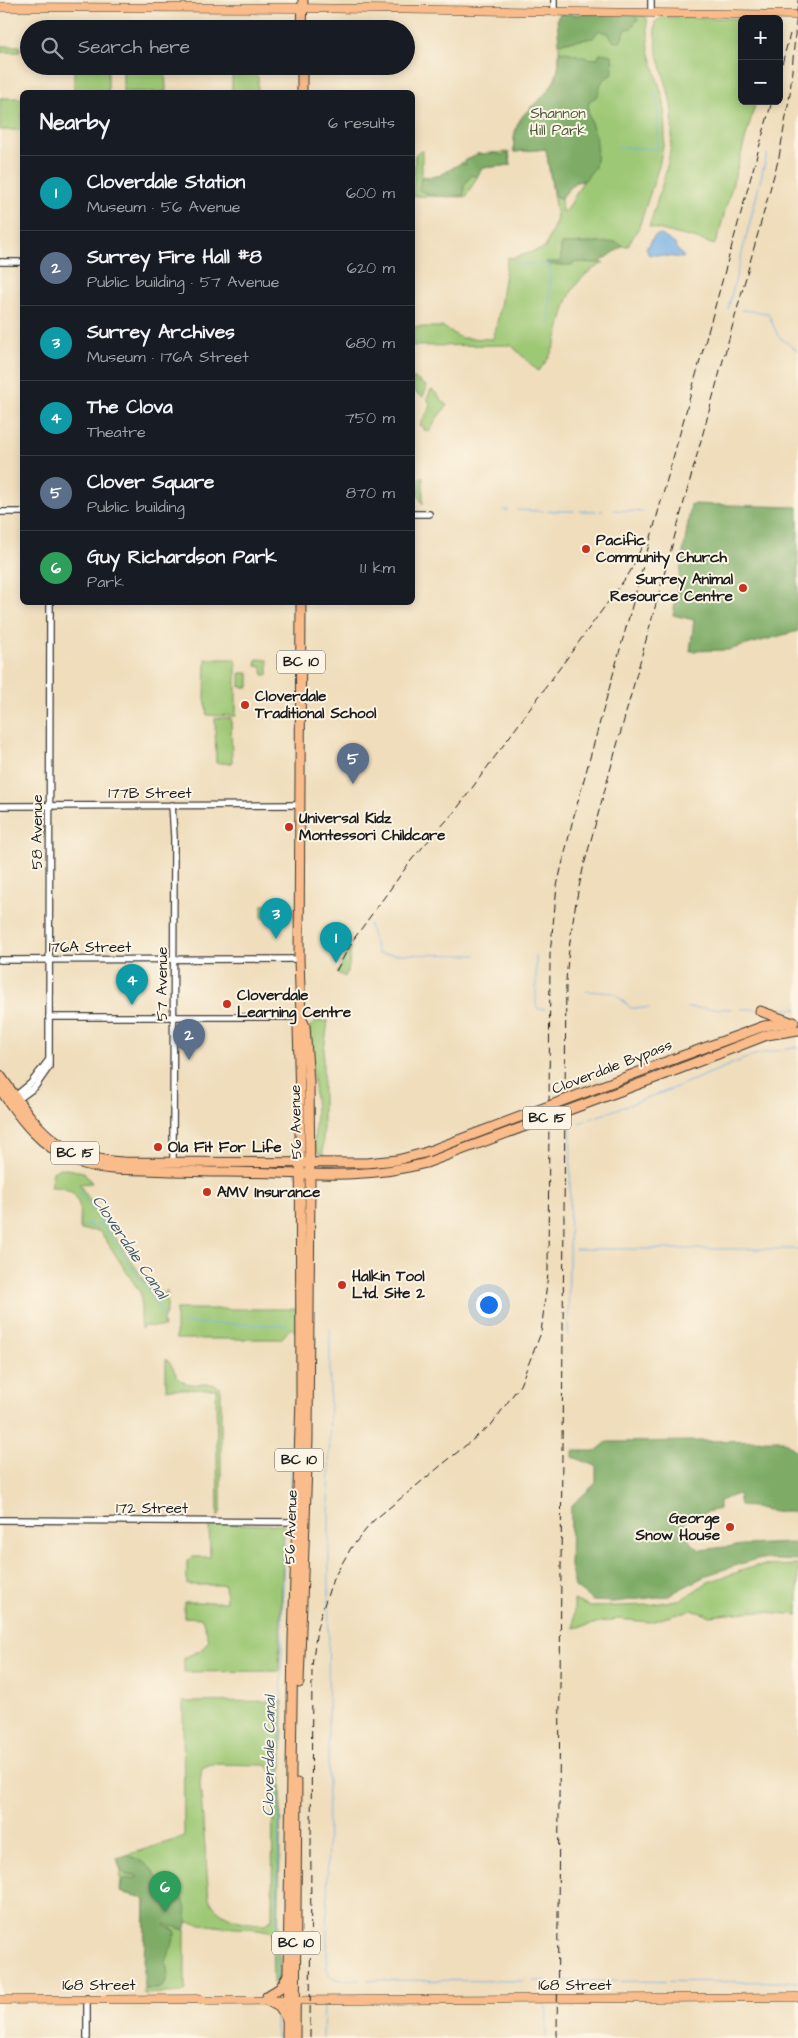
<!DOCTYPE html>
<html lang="en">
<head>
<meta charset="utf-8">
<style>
  body { margin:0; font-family:"Architects Daughter",sans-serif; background:#242831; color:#f1f3f6 }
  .controls { position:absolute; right:15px; top:15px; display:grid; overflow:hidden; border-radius:8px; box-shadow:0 2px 8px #0003 }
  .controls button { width:45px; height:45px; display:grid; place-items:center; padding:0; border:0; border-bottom:1px solid #363941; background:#171b24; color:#f1f3f6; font:25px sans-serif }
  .you { position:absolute; left:488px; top:1304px; width:18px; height:18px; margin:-12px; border:4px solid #fff; border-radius:50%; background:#1a73e8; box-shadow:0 0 0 8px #1a73e833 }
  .badge { display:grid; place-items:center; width:32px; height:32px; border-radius:50%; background:#c8321e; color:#fff; font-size:16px; font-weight:700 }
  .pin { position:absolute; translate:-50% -41px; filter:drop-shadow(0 1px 2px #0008) }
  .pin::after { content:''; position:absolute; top:26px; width:18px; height:15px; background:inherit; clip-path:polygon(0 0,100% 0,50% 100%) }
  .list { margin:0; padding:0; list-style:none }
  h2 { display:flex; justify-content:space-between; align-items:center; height:65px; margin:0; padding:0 20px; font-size:21px }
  h2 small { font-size:16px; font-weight:400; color:#9ea1a6 }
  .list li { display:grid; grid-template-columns:32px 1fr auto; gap:15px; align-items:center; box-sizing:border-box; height:75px; padding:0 20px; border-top:1px solid #363941 }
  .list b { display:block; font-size:19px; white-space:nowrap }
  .list p { margin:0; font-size:16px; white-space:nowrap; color:#9ea1a6 }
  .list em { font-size:16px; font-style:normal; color:#9ea1a6 }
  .icon { flex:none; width:28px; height:28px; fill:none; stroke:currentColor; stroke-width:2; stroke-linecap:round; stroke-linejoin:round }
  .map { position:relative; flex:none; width:798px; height:2038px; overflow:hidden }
  .search { position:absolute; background:#171b24; box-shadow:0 2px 8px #0003; left:20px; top:20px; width:395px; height:55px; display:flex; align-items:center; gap:12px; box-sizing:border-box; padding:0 18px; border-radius:28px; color:#9ea1a6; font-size:19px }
  .panel { position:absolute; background:#171b24; box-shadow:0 2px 8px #0003; left:20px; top:90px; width:395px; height:515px; border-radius:8px }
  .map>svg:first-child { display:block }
  .green { fill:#9dc875; stroke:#5c7248; fill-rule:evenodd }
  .forest { fill:#7eac66; stroke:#4d6441 }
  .water { fill:#73afe5; stroke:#486680 }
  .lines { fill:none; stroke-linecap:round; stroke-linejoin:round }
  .stream { stroke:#73afe5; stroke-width:1 }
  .minor-casing { stroke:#3c3934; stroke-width:8 }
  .major-casing { stroke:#3c3934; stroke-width:9 }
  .highway-casing { stroke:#3c3934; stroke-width:11 }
  .minor { stroke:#fff; stroke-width:5.5 }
  .major { stroke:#f9bc8a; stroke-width:8 }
  .highway { stroke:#f9bc8a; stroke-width:9 }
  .rail { stroke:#1c1c1c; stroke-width:1; stroke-dasharray:8 4; stroke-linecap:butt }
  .highway-bridge-casing { stroke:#3c3934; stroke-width:11; stroke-linecap:butt }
  .highway-bridge { stroke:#f9bc8a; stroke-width:9 }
  .poi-dot { fill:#c8321e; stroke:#fcf5e5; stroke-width:2 }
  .labels { text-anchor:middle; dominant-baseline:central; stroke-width:4; stroke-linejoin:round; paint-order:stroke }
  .shield { fill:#fcf5e5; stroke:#5f5d58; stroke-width:1 }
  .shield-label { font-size:14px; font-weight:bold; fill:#1c1c1c }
  .park-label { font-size:15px; fill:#49583b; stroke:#fcf5e5 }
  .poi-label { font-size:15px; font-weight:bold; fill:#1c1c1c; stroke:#fcf5e5; text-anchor:start }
  .street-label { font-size:15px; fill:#1c1c1c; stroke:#fcf5e5 }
  .water-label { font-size:16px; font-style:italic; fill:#3f576c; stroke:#fcf5e5 }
</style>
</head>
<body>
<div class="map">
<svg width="798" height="2038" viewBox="0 0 798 2038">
  <rect width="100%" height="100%" fill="#fcf5e5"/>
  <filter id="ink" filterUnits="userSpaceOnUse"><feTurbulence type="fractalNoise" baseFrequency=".02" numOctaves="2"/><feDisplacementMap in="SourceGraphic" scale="10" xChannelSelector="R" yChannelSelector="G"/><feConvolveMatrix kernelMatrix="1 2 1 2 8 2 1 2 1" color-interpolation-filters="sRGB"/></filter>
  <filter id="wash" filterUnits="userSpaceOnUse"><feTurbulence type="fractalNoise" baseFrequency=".0096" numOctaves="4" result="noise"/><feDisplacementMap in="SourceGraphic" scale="20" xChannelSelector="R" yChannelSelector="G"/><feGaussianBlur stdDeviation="1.12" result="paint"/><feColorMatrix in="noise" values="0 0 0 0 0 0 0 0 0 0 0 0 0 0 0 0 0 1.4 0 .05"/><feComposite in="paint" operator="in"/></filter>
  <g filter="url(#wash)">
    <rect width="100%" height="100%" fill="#efddbb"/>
    <!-- green -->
    <g class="green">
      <path d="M 632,14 L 645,16 L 647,18 L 649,50 L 664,102 L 665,136 L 659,166 L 639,227 L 628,246 L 561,244 L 561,262 L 548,265 L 572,262 L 604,263 C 548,290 573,337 538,371 L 511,345 L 413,346 L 413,327 L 443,327 L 461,338 L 493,339 C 501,312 502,284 508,257 L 513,258 L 545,248 L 557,218 L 546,149 L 514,152 C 511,108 539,111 554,81 C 560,70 559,56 559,43 L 592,38 L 599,30 L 608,33 ZM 583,181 L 568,209 L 562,212 L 561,198 L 575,182 Z"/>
      <path d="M 663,17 L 777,19 L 742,19 L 742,101 L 756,101 L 717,240 L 714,245 L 701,240 L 649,227 C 661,187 679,143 670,100 C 665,73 653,50 655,22 Z"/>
      <rect x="0" y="46" width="20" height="6"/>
      <path d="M 123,66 L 165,66 L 166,92 L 123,92 Z"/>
      <rect x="74" y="69" width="34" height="23"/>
      <path d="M 232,73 L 255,74 L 258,77 L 258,92 L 232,92 Z"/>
      <rect x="0" y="98" width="22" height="32"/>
      <path d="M 420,150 L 422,150 L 422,177 L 439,176 L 477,154 L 509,152 L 511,165 L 482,168 L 466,197 L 413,196 L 415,155 Z"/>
      <path d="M 413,377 L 427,387 L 423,397 L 413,391 Z"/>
      <path d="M 431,390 L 435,392 L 447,406 L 436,419 L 429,432 L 424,430 L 424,427 L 420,425 L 431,406 L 427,398 Z"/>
      <path d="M 420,478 L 423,478 L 423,504 L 417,494 C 419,489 419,486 415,482 Z"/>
      <path d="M 206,659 L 236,659 L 236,716 L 207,715 L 205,697 Z"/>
      <path d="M 257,659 L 268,660 L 268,675 L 263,675 L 262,667 L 256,666 Z"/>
      <rect x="240" y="673" width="9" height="14"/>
      <path d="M 215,718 L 231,718 L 232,763 L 216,763 Z"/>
      <rect x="262" y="905" width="9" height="13"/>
      <path d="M 350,947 L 351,948 L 349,966 L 345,977 L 337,973 Z"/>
      <path d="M 317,1021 L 328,1021 L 323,1058 L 323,1156 L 317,1151 L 314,1142 L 316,1111 L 309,1027 Z"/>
      <path d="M 60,1168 L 84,1172 L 92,1183 L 79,1184 L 151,1290 L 156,1292 L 159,1291 L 164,1295 L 167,1290 L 167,1309 L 163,1321 L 164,1327 L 144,1326 L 141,1329 L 141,1294 L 100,1231 L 80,1230 C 80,1205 82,1187 50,1187 L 53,1172 Z"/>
      <path d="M 176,1309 L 296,1309 L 296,1331 L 295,1332 L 291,1328 L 281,1339 L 176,1339 Z"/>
      <path d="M 166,1359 C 171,1362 172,1367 175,1372 C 182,1389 198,1383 213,1384 L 218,1386 L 221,1391 L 221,1510 L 218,1517 L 216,1389 L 166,1389 Z"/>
      <path d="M 209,1523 L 284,1525 L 279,1671 L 184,1672 L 184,1658 L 201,1650 L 209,1640 L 202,1618 L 184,1617 L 184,1602 L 226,1602 L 225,1585 L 187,1585 L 187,1561 L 192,1557 L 210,1557 Z"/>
      <path d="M 798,1565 L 798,1615 L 755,1611 L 711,1616 L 691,1610 L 650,1622 L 617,1619 L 574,1628 L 574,1600 L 590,1607 L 649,1605 L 682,1599 L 708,1582 L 756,1566 Z"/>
      <path d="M 283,1701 L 278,1942 L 280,1971 L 277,1982 L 274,1984 L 273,1982 L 272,1932 C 256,1927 240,1929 224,1927 C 211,1926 199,1923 185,1922 L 185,1992 L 144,1994 L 145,1900 L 141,1897 L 120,1892 L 121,1872 L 117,1858 L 184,1837 L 183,1702 ZM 211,1764 L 264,1765 L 268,1766 L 273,1775 L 272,1914 L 272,1919 L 266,1924 C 245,1924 218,1919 209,1898 L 200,1783 L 202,1768 Z"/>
    </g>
    <!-- forest -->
    <g class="forest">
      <path d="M 560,14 L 632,14 L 638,19 L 631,28 L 626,29 L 620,42 L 614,42 L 608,33 L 599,30 L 593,38 L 559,43 L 557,18 Z"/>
      <path d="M 559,51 C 573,52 583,59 597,59 L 600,53 L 612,55 L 613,74 C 591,84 608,93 589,101 L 588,113 L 597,142 L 596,160 L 595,167 L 584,181 L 575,182 L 561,198 L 554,196 L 546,149 L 514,152 C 511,108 538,111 554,81 C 559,72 559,62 559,51 Z"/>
      <path d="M 495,153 L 502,156 L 508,153 L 511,165 L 482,168 L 477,177 L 472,175 L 464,185 L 464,195 C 449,198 432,197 419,190 L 421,177 L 439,176 L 461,163 L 466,165 L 465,161 L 477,154 Z"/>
      <path d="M 616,242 L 623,246 L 599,263 L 573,262 L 572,265 L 548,265 L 546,262 L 561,262 L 561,244 Z"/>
      <path d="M 691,504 L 798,507 L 798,631 L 728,650 L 690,651 L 694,620 L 673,615 Z"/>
      <path d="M 783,1440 L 798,1452 L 798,1512 L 774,1512 L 754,1507 L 740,1506 L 738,1494 L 719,1501 L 719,1509 L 694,1515 L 685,1522 L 689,1541 L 700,1550 L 742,1545 L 793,1543 L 798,1546 L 798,1561 L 756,1559 L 707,1575 L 667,1596 L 613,1602 L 593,1601 L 575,1587 L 570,1566 L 571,1506 L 596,1483 L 596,1466 L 573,1457 L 573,1451 L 596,1451 L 607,1442 Z"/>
      <path d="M 127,1855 C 149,1863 150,1867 163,1885 L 165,1877 L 168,1876 C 180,1884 192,1916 185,1930 L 165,1924 L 164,1926 L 175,1930 L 176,1933 L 166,1962 L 168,1975 L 164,1986 L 158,1989 L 144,1989 L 145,1900 L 141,1897 L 120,1892 L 123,1879 L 137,1878 L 136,1875 L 126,1875 L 121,1870 L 117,1858 Z"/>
    </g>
    <!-- water -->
    <path class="water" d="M 660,234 L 675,244 L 676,248 L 684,257 L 682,258 L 648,254 L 646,247 L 648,247 L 654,236 Z"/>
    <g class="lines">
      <!-- stream -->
      <g class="stream">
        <path d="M 617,147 L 658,149 L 658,104 L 655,91"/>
        <path d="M 515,264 L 550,264 L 549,326"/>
        <path d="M 728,309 L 767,154"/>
        <path d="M 741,310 L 768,313 L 778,336 L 798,351"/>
        <path d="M 503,510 L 508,510"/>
        <path d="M 517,510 L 543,511"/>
        <path d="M 614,510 L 644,512"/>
        <path d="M 548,511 L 574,511"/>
        <path d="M 580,511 L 596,511"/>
        <path d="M 600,511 L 603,511"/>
        <path d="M 369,924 L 378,954 L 476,955"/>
        <path d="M 536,955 L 536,1005 L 538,1009 L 545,1009"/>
        <path d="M 587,991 L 614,993 L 631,1008 L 649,1008"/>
        <path d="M 687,1008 L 731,1009"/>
        <path d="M 742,1009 L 756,1009"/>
        <path d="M 766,1009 L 798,1009"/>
        <path d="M 579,1123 L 664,1092 L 754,1055 L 798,1047"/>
        <path d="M 78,1190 L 99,1218 L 106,1231 L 144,1284 L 164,1317"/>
        <path d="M 84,1226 L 89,1222 L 89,1226 C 95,1230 97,1224 102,1226"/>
        <path d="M 575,1249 L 798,1249"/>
        <path d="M 182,1323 L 287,1325"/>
        <path d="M 330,1329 L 327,1969 L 330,1977 L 340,1980 L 360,1980"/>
        <path d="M 568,1335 L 571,1126"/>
        <path d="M 287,1514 L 291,1493 L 293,1403"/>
        <path d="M 368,1980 L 524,1981"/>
        <path d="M 533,1981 L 547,1981"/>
        <path d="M 562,1981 L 798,1982"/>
        <path d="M 276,1982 L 284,1530"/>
        <path d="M 542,1987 L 543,1981"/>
        <path d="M 543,2002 L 547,2011 L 546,2038"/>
        <path d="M 276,2038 L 276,2018"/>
        <path d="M 323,2038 L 324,2004"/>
      </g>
    </g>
  </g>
  <g filter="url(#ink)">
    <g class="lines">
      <defs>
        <g id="minor">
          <path d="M 554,0 L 554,11"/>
          <path d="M 651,0 L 651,12"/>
          <path d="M 0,262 L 22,262"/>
          <path d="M 0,512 L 22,512"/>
          <path d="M 412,514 L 429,514"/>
          <path d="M 172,805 L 174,837 L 173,1162"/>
          <path d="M 0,806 L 301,805"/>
          <path d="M 0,960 L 299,959"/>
          <path d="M 49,1017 L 301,1017"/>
          <path d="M 14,1097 L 31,1083 L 48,1061"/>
          <path d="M 16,1101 L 35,1087 L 49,1067 L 50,602"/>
          <path d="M 0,1520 L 300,1522"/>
          <path d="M 87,2038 L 87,1998"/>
        </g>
        <g id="major">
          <path d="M 0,7 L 294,8 L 798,15"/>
          <path d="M 0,2000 L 196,1999 L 207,2001 L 798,1997"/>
        </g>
        <g id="highway">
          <path d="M 302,29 L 303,0"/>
          <path d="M 302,92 L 302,66"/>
          <path d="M 760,1011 L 788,1021"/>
          <path d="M 663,1063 L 764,1026 L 794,1022"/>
          <path d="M 666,1074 L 767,1035 L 798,1030"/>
          <path d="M 0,1075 C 37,1127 53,1158 124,1162 L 366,1163 L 397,1160 L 424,1153"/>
          <path d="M 0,1089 C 20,1119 40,1147 75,1161 C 98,1170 123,1170 146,1170 C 173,1171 200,1172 226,1172 C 293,1172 362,1181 426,1163"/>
          <path d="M 299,1683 L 308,1439 L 310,1185 L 309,1082 L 305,1026 L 301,1017"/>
          <path d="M 267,1996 L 280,1988 L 288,1975"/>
          <path d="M 266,2000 L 279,2007 L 287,2019"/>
          <path d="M 287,2038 L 293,1639 L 301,1398 L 300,1100 L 298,1026 L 301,1017 L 299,959 L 301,602"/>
          <path d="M 295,2038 L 297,1783"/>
        </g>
      </defs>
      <!-- minor casing -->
      <use href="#minor" class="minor-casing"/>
      <!-- major casing -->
      <use href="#major" class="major-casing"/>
      <!-- highway casing -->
      <use href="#highway" class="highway-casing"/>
      <!-- minor -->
      <use href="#minor" class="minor"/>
      <!-- major -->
      <use href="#major" class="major"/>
      <!-- highway -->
      <use href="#highway" class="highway"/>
      <!-- rail -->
      <g class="rail">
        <path d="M 779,75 L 790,34"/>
        <path d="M 336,971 L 353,940 L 413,858 L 456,810 L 630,572 L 643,544"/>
        <path d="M 310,2038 L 312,1666 L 317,1628 L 321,1614 L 333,1579 L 351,1548 L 373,1521 L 492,1424 L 520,1385 L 541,1333 L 548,1274 L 550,954 L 557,886 L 573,819 L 772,101"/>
        <path d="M 557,2038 L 566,981 C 569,943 574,907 583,869 L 779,157 L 790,94 L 798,0"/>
      </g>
      <defs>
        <g id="highway-bridge">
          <path d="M 424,1153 L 663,1063"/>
          <path d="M 426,1163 L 666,1074"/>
        </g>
      </defs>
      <!-- highway-bridge casing -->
      <use href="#highway-bridge" class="highway-bridge-casing"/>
      <!-- highway-bridge -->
      <use href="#highway-bridge" class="highway-bridge"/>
    </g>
  </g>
  <!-- markers -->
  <g class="poi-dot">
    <circle cx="586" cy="549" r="5"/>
    <circle cx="743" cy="588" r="5"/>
    <circle cx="245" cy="705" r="5"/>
    <circle cx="289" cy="827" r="5"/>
    <circle cx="227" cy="1004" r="5"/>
    <circle cx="158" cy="1147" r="5"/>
    <circle cx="207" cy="1192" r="5"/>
    <circle cx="342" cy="1285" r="5"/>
    <circle cx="730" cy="1527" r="5"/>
  </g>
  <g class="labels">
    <!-- shield labels -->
    <g class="shield">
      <rect x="277" y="650.5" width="48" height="23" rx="4"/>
      <rect x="523" y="1106.5" width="48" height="23" rx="4"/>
      <rect x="51" y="1141.5" width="48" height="23" rx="4"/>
      <rect x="275" y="1448.5" width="48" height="23" rx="4"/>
      <rect x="272" y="1931.5" width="48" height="23" rx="4"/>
    </g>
    <g class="shield-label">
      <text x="301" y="662">BC 10</text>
      <text x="547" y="1118">BC 15</text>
      <text x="75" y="1153">BC 15</text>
      <text x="299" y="1460">BC 10</text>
      <text x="296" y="1943">BC 10</text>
    </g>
    <!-- park labels -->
    <g class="park-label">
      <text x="558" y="113">Shannon<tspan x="558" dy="17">Hill Park</tspan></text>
    </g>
    <!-- poi labels -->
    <g class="poi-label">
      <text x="596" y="540">Pacific<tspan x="596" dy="17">Community Church</tspan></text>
      <text x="733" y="579" text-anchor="end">Surrey Animal<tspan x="733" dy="17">Resource Centre</tspan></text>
      <text x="255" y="696">Cloverdale<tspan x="255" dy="17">Traditional School</tspan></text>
      <text x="299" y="818">Universal Kidz<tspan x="299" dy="17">Montessori Childcare</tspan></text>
      <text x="237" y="995">Cloverdale<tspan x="237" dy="17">Learning Centre</tspan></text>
      <text x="168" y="1147">Ola Fit For Life</text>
      <text x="217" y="1192">AMV Insurance</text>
      <text x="352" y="1276">Halkin Tool<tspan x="352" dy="17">Ltd. Site 2</tspan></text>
      <text x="720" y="1518" text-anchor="end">George<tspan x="720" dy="17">Snow House</tspan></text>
    </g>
    <!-- street labels -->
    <g class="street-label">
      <text x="150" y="793">177B Street</text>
      <text transform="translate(37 832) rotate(-90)">58 Avenue</text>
      <text x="90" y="947">176A Street</text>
      <text transform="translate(162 984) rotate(-90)">57 Avenue</text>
      <text transform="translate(612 1067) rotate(-21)">Cloverdale Bypass</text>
      <text transform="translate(296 1122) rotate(-91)">56 Avenue</text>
      <text x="152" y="1508">172 Street</text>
      <text transform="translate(291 1527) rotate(-88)">56 Avenue</text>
      <text x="99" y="1985">168 Street</text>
      <text x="575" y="1985">168 Street</text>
    </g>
    <!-- water labels -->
    <g class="water-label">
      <text transform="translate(130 1247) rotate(56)">Cloverdale Canal</text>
      <text transform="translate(269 1756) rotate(-89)">Cloverdale Canal</text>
    </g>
  </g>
</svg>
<div class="controls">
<button>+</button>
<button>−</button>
</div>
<div class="you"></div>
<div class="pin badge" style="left:336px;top:963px;background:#0f9aa8">1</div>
<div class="pin badge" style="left:189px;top:1060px;background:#5c6f8a">2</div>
<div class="pin badge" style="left:276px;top:939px;background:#0f9aa8">3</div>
<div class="pin badge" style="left:132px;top:1005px;background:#0f9aa8">4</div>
<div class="pin badge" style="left:353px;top:784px;background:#5c6f8a">5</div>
<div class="pin badge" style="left:165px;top:1912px;background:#2e9e5b">6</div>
<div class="search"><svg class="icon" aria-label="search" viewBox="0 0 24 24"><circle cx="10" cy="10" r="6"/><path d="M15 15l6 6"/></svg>Search here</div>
<section class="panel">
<h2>Nearby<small>6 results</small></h2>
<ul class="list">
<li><span class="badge" style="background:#0f9aa8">1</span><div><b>Cloverdale Station</b><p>Museum · 56 Avenue</p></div><em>600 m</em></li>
<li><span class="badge" style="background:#5c6f8a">2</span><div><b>Surrey Fire Hall #8</b><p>Public building · 57 Avenue</p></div><em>620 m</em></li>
<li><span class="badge" style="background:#0f9aa8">3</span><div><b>Surrey Archives</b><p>Museum · 176A Street</p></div><em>680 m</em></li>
<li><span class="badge" style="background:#0f9aa8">4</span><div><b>The Clova</b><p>Theatre</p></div><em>750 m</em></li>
<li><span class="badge" style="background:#5c6f8a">5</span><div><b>Clover Square</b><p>Public building</p></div><em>870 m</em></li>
<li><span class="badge" style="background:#2e9e5b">6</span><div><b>Guy Richardson Park</b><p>Park</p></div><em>1.1 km</em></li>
</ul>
</section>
</div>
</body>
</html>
